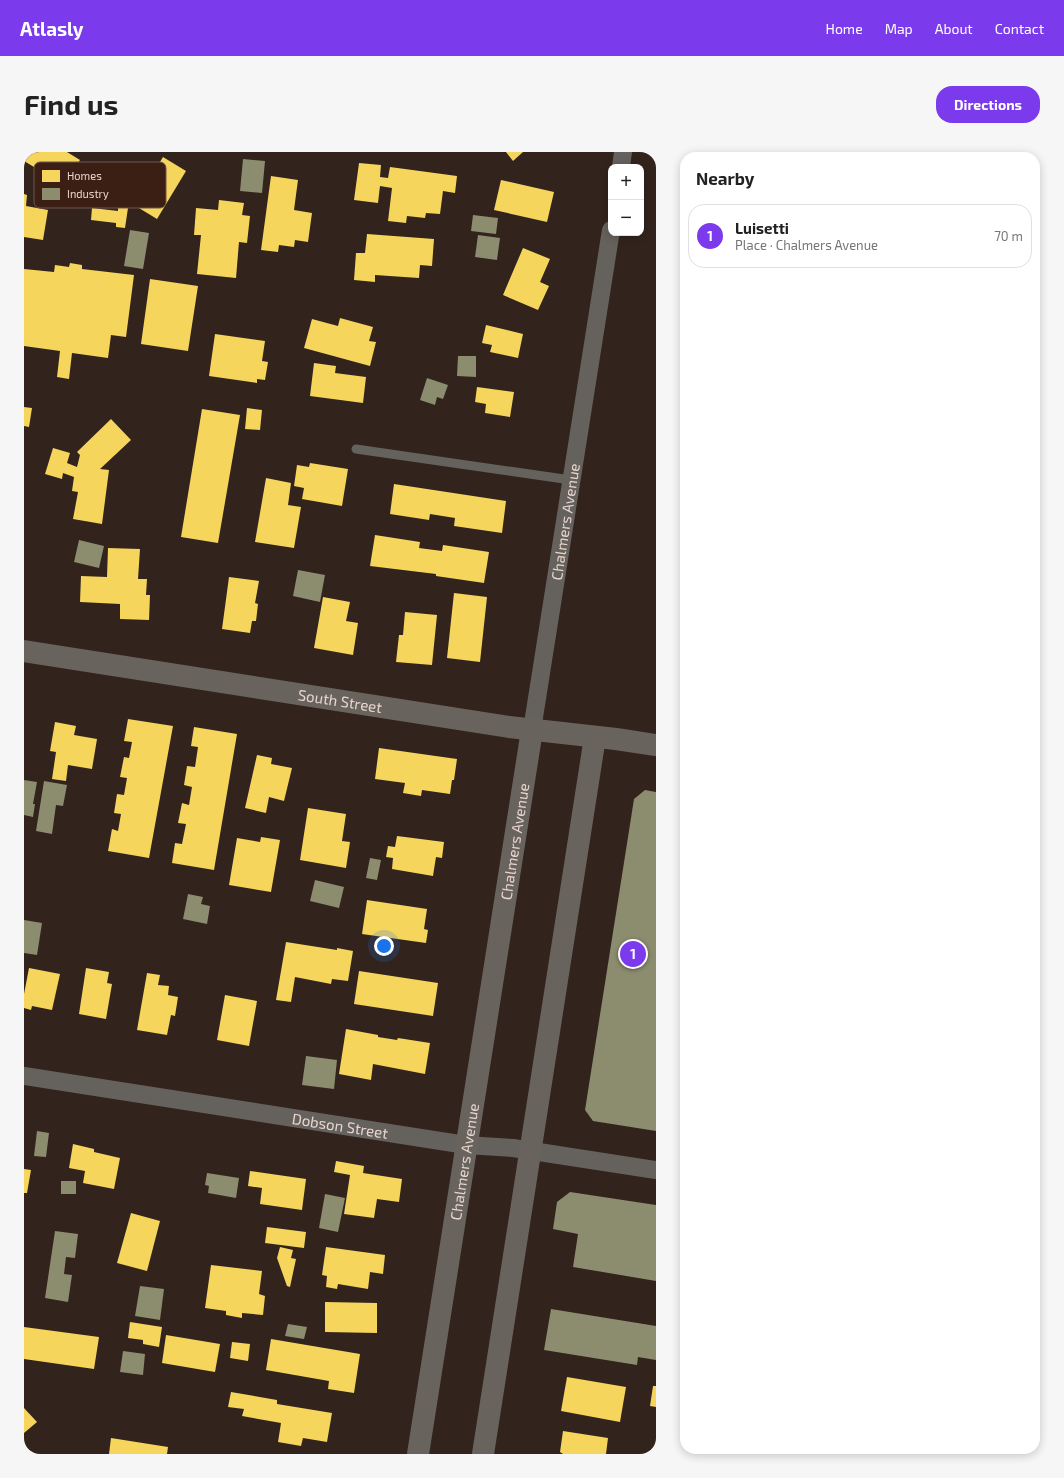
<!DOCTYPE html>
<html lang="en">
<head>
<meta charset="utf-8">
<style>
  body { margin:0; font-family:"Exo 2",sans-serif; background:#f6f6f6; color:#222 }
  .controls { position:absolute; right:12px; top:12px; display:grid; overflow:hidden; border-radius:8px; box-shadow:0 2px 10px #0003 }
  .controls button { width:36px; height:36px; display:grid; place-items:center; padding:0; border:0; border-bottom:1px solid #e0e0e0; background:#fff; color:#222; font:20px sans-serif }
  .you { position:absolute; left:360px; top:794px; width:14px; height:14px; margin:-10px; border:3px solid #fff; border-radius:50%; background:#1a73e8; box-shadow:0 0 0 6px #1a73e833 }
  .badge { display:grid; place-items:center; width:26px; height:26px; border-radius:50%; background:#7c3aed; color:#fff; font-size:13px; font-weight:700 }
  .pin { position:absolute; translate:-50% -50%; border:2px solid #fff; box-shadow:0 1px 4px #0006 }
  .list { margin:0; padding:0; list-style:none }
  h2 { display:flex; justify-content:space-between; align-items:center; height:52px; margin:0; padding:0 16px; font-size:17px }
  h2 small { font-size:13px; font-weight:400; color:#767676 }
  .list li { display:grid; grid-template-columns:26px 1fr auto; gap:12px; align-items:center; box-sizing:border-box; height:64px; margin:0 8px 8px; padding:0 8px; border:1px solid #e0e0e0; border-radius:16px }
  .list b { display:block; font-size:15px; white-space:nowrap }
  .list p { margin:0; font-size:13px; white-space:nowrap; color:#767676 }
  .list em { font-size:13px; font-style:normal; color:#767676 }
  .map { position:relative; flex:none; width:632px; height:1302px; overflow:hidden; border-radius:16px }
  header { display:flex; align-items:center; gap:24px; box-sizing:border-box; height:56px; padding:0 20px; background:#7c3aed; color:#fff }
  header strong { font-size:19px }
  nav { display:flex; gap:22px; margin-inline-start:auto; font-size:14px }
  .intro { display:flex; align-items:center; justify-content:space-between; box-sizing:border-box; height:96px; padding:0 24px }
  h1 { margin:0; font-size:28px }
  .button { padding:10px 18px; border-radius:16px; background:#7c3aed; color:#fff; font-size:14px; font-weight:700 }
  main { display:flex; gap:24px; padding:0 24px }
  aside { flex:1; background:#fff; border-radius:16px; box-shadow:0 2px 10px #0003 }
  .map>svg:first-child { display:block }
  .homes { fill:#f6d55c }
  .industry { fill:#8c8c6e }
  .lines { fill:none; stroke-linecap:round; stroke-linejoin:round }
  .lane { stroke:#65615c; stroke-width:9 }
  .street { stroke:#65615c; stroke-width:18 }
  .secondary { stroke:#69635d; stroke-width:22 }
  .labels { text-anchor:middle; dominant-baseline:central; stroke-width:4; stroke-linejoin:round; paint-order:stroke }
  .street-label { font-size:15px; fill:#e9d5ce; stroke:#3b1f14 }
  .key { fill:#3b1f14; stroke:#6f564c; stroke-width:1 }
  .key-label { font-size:11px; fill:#e9d5ce }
</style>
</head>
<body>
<header>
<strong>Atlasly</strong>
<nav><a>Home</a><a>Map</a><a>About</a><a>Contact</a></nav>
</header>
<div class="intro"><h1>Find us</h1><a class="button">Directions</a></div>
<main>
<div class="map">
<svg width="632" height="1302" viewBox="0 0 632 1302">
  <rect width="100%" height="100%" fill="#32231d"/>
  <!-- homes -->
  <g class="homes">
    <path d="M 0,0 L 43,0 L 56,8 L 40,33 L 0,9 Z"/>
    <path d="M 482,0 L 499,0 L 489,9 Z"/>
    <path d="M 139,5 L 162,19 L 133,67 L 110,53 Z"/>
    <path d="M 335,11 L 357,13 L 356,25 L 364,26 L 366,15 L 433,24 L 431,41 L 419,39 L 416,62 L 402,61 L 401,66 L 383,64 L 382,71 L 364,69 L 368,36 L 356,34 L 354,51 L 330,48 Z"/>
    <path d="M 247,24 L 274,28 L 270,58 L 288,61 L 284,90 L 271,88 L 270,95 L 255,93 L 254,100 L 237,98 Z"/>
    <path d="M 477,28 L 530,40 L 523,70 L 470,58 Z"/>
    <path d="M 0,42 L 3,43 L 2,54 L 24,58 L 19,88 L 0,85 Z"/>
    <path d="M 195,48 L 220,51 L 218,63 L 226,64 L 223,91 L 215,90 L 212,126 L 173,122 L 177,83 L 170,83 L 172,56 L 194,58 Z"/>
    <path d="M 94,55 L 104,56 L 101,76 L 92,75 L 92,71 L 67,68 L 68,56 L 94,59 Z"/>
    <path d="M 343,82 L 410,87 L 408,114 L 396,113 L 395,126 L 351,123 L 351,130 L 330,128 L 332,101 L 341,101 Z"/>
    <path d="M 499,96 L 526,107 L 516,130 L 525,134 L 514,158 L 479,143 Z"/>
    <path d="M 46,111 L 58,113 L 58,117 L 110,123 L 102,185 L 87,183 L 84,206 L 48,201 L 45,227 L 33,225 L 36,199 L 0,194 L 0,117 L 30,120 L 31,113 L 45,115 Z"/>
    <path d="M 126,127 L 174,134 L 164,199 L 117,192 Z"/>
    <path d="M 316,166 L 349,175 L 345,189 L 352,190 L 346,214 L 280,196 L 288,167 L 314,174 Z"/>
    <path d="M 462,173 L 499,182 L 494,206 L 466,200 L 468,193 L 458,191 Z"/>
    <path d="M 191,182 L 241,189 L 238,209 L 244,210 L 241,228 L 233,227 L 233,231 L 185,224 Z"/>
    <path d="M 290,211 L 312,214 L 311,221 L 342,225 L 339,251 L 286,244 Z"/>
    <path d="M 453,235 L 490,240 L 486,265 L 461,261 L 462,252 L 451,250 Z"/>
    <path d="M 0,255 L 8,256 L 5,275 L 0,274 Z"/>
    <path d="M 223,256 L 238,258 L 236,278 L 221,277 Z"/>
    <path d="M 178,257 L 216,263 L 194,391 L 157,385 Z"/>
    <path d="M 87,267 L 107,288 L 76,317 L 85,318 L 78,372 L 49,367 L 54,340 L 48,339 L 50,325 L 39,321 L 38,327 L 21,322 L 29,296 L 46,301 L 43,311 L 53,315 L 56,303 L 53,300 Z"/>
    <path d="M 286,311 L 324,317 L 318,354 L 278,347 L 280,336 L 270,334 L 273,313 L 285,315 Z"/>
    <path d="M 242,326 L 267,331 L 264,353 L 277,355 L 270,396 L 231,390 Z"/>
    <path d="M 370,332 L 482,349 L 478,381 L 430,374 L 431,366 L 406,362 L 405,368 L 366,362 Z"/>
    <path d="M 351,383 L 396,390 L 395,396 L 418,399 L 419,393 L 465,400 L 460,431 L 412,424 L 412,422 L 346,414 Z"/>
    <path d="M 84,396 L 116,397 L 114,427 L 123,427 L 122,443 L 126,443 L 125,468 L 96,467 L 96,452 L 56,450 L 57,424 L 83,425 Z"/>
    <path d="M 205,425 L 235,429 L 231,451 L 234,452 L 232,469 L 228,469 L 226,481 L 198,477 Z"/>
    <path d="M 430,441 L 463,445 L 456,510 L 423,506 Z"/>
    <path d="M 299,445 L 326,450 L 322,469 L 334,471 L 329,503 L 290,496 Z"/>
    <path d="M 381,460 L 413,463 L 408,513 L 372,510 L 375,483 L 379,483 Z"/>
    <path d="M 104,567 L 149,574 L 125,706 L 84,699 L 88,677 L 94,679 L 97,662 L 90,661 L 93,642 L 100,643 L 103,626 L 96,625 L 100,605 L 105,606 L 108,590 L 100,589 Z"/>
    <path d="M 31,570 L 52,574 L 50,583 L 73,587 L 68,617 L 44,613 L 42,629 L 28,627 L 32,600 L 26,599 Z"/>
    <path d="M 170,575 L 213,582 L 190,718 L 148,711 L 151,691 L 158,692 L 162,672 L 154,671 L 158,651 L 165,653 L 168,635 L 160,633 L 163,614 L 171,615 L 174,595 L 167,594 Z"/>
    <path d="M 355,596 L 433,607 L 430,628 L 428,628 L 426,642 L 398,638 L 397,644 L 379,641 L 381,631 L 351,627 Z"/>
    <path d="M 233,603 L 248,606 L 247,612 L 268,616 L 260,649 L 245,645 L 242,661 L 221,656 Z"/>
    <path d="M 284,656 L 322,662 L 318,689 L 326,690 L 322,716 L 276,708 Z"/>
    <path d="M 373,684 L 420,690 L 418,706 L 412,705 L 409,724 L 368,717 L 369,706 L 362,705 L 364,694 L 371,695 Z"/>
    <path d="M 237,685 L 256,688 L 247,740 L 205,733 L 213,686 L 236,690 Z"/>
    <path d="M 343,748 L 403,757 L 400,777 L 404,778 L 402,791 L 338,782 Z"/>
    <path d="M 262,790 L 313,798 L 313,796 L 329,799 L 324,829 L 308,827 L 307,832 L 271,825 L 267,850 L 252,848 Z"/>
    <path d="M 5,816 L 36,822 L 28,858 L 8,854 L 7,858 L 0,856 L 0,842 Z"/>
    <path d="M 62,816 L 85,820 L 83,831 L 88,832 L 82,867 L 55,862 Z"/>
    <path d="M 335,819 L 414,831 L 409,864 L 330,852 Z"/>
    <path d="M 123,821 L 136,823 L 134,833 L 145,834 L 144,843 L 154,845 L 151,864 L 147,863 L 143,883 L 113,878 Z"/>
    <path d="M 201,843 L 233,849 L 225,894 L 193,888 Z"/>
    <path d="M 322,877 L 354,883 L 354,885 L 373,888 L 374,886 L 406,891 L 401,922 L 349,912 L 347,928 L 315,922 Z"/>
    <path d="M 49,992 L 70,997 L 70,1000 L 96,1006 L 90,1037 L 59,1031 L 61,1019 L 45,1016 Z"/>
    <path d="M 312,1009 L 340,1014 L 339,1021 L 378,1027 L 375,1050 L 353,1047 L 350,1066 L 320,1062 L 326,1023 L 310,1020 Z"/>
    <path d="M 0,1017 L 7,1018 L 3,1041 L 0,1041 Z"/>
    <path d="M 226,1019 L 282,1027 L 278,1058 L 236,1052 L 238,1036 L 224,1034 Z"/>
    <path d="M 107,1061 L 136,1069 L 123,1119 L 93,1111 Z"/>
    <path d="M 243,1075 L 282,1080 L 280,1096 L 241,1091 Z"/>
    <path d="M 256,1095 L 269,1098 L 267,1106 L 272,1107 L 266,1135 L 263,1134 L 253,1106 Z"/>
    <path d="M 302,1095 L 361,1103 L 359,1122 L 346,1120 L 344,1137 L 314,1132 L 313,1137 L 302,1135 L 303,1124 L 298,1123 Z"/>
    <path d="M 187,1113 L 238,1119 L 235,1142 L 241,1144 L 239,1163 L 218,1161 L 218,1166 L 202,1163 L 202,1159 L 181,1156 Z"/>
    <path d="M 301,1150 L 353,1151 L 353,1181 L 301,1180 Z"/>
    <path d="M 106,1170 L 138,1175 L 135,1195 L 119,1192 L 119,1188 L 104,1186 Z"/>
    <path d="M 0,1175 L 75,1185 L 70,1217 L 0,1207 Z"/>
    <path d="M 142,1183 L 196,1192 L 191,1220 L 138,1211 Z"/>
    <path d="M 247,1187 L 336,1202 L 330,1241 L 304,1237 L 305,1229 L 242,1218 Z"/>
    <path d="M 208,1190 L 226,1192 L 224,1209 L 206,1206 Z"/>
    <path d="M 543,1225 L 602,1235 L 596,1270 L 537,1259 Z"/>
    <path d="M 629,1234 L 632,1234 L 632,1255 L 626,1254 Z"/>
    <path d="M 207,1240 L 253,1248 L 253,1252 L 308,1261 L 303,1290 L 279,1286 L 277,1294 L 254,1290 L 257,1271 L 218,1264 L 220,1257 L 204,1255 Z"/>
    <path d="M 0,1256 L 13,1270 L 0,1281 Z"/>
    <path d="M 539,1279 L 584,1286 L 582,1302 L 539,1302 L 536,1300 Z"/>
    <path d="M 87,1286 L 144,1295 L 143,1302 L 85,1302 Z"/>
  </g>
  <!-- industry -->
  <g class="industry">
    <path d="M 219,7 L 241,9 L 238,41 L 216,39 Z"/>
    <path d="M 449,63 L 474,66 L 472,82 L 447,79 Z"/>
    <path d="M 106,78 L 125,81 L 119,117 L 100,114 Z"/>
    <path d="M 454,83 L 476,86 L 473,108 L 451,105 Z"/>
    <path d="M 434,204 L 452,204 L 452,225 L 433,224 Z"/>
    <path d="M 403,226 L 424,233 L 419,247 L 413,245 L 411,253 L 396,248 Z"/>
    <path d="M 55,388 L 80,394 L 75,416 L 50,410 Z"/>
    <path d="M 274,418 L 301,423 L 296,450 L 269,444 Z"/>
    <path d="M 0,628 L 13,630 L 9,652 L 11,652 L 9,665 L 0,663 Z"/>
    <path d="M 20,629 L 43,633 L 39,654 L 32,653 L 28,682 L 12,679 Z"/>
    <path d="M 621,638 L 632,640 L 632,979 L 569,969 L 561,958 L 610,647 Z"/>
    <path d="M 346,706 L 357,708 L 353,728 L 342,726 Z"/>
    <path d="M 291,728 L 320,735 L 315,756 L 286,749 Z"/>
    <path d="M 164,742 L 179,745 L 177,752 L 186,754 L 183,772 L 159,767 Z"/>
    <path d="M 0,768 L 18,771 L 13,803 L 0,801 Z"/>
    <path d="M 282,904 L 313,908 L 310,937 L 278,933 Z"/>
    <path d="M 13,979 L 25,981 L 22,1005 L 10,1004 Z"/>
    <path d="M 183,1021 L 215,1026 L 212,1046 L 184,1041 L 185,1034 L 181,1033 Z"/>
    <rect x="37" y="1029" width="15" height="13"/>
    <path d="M 546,1040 L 632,1053 L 632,1129 L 549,1115 L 554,1082 L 529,1077 L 533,1050 Z"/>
    <path d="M 301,1042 L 321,1046 L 314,1080 L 295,1076 Z"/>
    <path d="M 31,1079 L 54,1082 L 51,1106 L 42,1105 L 40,1122 L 48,1123 L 44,1150 L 21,1146 Z"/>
    <path d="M 116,1134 L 140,1137 L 136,1168 L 111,1164 Z"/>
    <path d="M 527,1157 L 632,1174 L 632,1208 L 614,1205 L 613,1213 L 520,1198 Z"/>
    <path d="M 264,1172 L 283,1175 L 280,1187 L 261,1184 Z"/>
    <path d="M 99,1199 L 121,1202 L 119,1223 L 96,1220 Z"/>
  </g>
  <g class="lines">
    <!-- lane -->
    <path class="lane" d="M 332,297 L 547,328"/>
    <!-- street -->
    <g class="street">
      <path d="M 597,15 L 599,0"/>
      <path id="s1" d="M 508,578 L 587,78"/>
      <path id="s2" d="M 0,924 L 442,993 L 489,996 L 632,1018"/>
    </g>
    <!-- secondary -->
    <g class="secondary">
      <path id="s3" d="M 0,499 L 485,575 L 592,587 L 632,593"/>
      <path id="s4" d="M 394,1302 L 508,578"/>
      <path d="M 459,1302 L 571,585"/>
    </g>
  </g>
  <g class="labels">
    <!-- street labels -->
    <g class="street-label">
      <text stroke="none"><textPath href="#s1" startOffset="211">Chalmers Avenue</textPath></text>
      <text stroke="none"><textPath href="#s3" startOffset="320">South Street</textPath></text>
      <text stroke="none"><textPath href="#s4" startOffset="620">Chalmers Avenue</textPath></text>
      <text stroke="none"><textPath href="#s2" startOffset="320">Dobson Street</textPath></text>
      <text stroke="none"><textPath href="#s4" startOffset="296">Chalmers Avenue</textPath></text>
    </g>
  </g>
  <!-- legend -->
  <rect x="10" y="10" width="132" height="46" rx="6" class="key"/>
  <rect x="18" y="18" width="18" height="12" fill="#f6d55c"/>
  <rect x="18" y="36" width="18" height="12" fill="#8c8c6e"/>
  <g class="key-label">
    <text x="43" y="28">Homes</text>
    <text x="43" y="46">Industry</text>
  </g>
</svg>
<div class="controls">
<button>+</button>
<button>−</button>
</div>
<div class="you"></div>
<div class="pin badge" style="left:609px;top:802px">1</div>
</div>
<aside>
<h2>Nearby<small></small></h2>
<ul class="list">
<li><span class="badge">1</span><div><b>Luisetti</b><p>Place · Chalmers Avenue</p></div><em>70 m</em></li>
</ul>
</aside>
</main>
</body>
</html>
